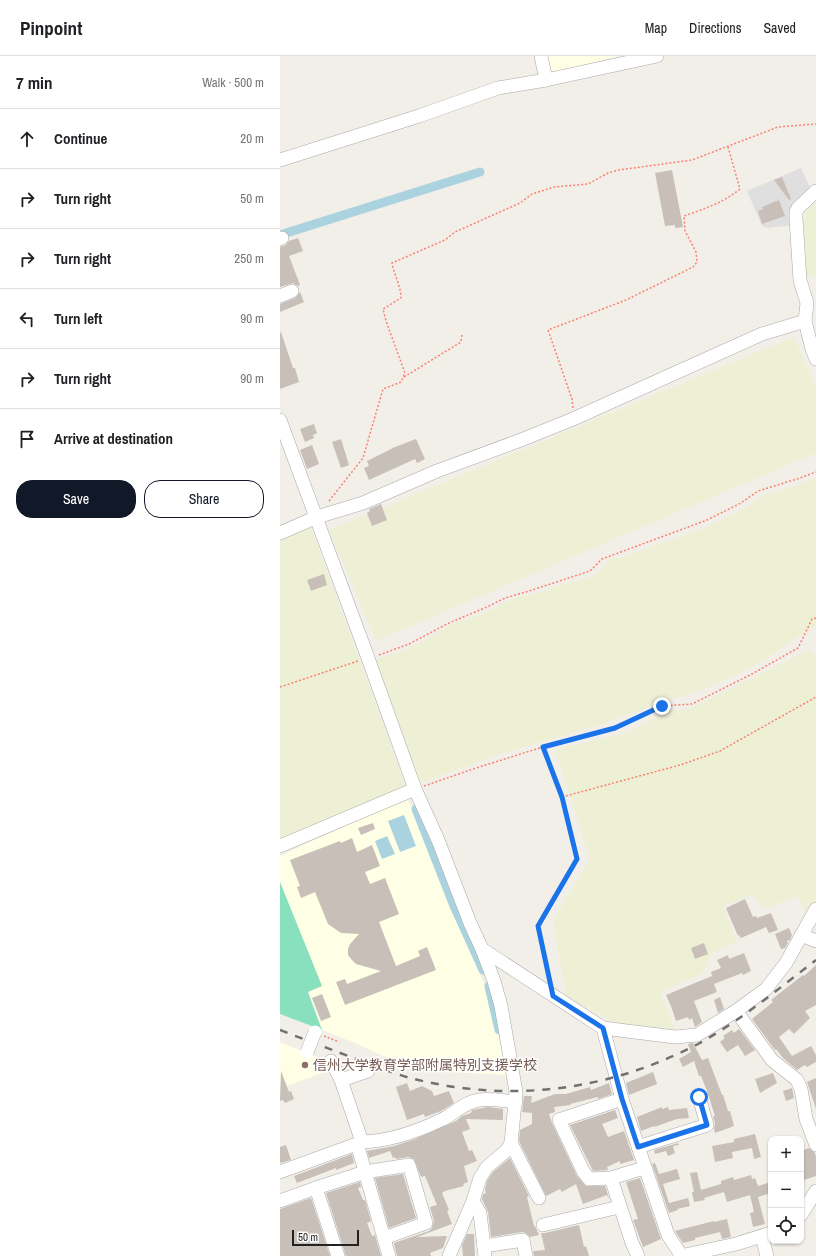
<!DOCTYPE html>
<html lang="en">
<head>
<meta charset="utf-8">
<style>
  body { margin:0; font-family:"Archivo Narrow","Noto Sans JP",sans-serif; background:#f2f2f2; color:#202124 }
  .controls { position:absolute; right:12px; bottom:12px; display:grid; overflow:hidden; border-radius:8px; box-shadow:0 1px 3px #0004 }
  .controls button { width:36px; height:36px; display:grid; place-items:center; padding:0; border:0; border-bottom:1px solid #e0e0e0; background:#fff; color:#202124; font:20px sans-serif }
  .scale { position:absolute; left:12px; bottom:10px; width:67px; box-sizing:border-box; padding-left:4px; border:2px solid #222; border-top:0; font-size:11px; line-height:14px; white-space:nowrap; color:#222; -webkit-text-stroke:3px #fff; paint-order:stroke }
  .stop { position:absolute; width:12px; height:12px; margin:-9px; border:3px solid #1a73e8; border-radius:50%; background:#fff }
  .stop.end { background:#1a73e8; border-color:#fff; box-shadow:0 1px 4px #0008 }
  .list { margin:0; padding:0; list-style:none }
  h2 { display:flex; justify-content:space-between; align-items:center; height:52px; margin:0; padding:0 16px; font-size:17px }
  h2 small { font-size:13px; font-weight:400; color:#757577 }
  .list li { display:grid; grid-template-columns:26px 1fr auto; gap:12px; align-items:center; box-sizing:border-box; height:60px; padding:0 16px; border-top:1px solid #e0e0e0 }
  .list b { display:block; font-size:15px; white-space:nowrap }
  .list em { font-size:13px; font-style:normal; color:#757577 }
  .actions { display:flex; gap:8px; padding:12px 16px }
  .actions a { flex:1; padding:9px 0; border:1px solid #111827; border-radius:16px; text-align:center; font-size:14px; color:#111827 }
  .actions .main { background:#111827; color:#fff }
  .icon { flex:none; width:22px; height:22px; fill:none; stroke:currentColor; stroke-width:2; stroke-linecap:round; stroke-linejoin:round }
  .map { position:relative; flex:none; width:536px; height:1200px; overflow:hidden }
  header { display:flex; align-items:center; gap:24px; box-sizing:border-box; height:56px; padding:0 20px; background:#fff; border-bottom:1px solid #e0e0e0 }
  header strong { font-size:19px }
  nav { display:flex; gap:22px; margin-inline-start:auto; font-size:14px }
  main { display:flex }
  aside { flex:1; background:#fff }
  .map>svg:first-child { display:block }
  .residential { fill:#e0dfdf }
  .education { fill:#ffffe5 }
  .farmland { fill:#eef0d5 }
  .pitch { fill:#88e0be }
  .water { fill:#aad3df }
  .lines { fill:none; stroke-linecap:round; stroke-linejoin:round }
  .canal { stroke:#aad3df; stroke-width:9 }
  .building { fill:#c7bfb8 }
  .minor-casing { stroke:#a9a9a9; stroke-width:14 }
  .path { stroke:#fa8072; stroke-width:1.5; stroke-dasharray:2 2; stroke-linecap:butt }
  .minor { stroke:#fff; stroke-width:13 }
  .rail { stroke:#707070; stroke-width:2.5; stroke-dasharray:8 8; stroke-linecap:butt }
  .minor-bridge-casing { stroke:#a9a9a9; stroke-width:14; stroke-linecap:butt }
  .minor-bridge { stroke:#fff; stroke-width:13 }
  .route { stroke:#1a73e8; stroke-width:5 }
  .education-dot { fill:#8d6e63; stroke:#fff; stroke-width:1.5 }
  .labels { text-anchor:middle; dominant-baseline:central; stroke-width:3; stroke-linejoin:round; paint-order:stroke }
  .education-label { font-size:14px; fill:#785e54; stroke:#fff; text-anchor:start }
</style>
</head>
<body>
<header>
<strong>Pinpoint</strong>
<nav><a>Map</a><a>Directions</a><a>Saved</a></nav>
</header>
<main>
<aside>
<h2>7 min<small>Walk · 500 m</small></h2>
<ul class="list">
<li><svg class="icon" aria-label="ahead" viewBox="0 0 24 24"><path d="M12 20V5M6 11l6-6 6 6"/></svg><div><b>Continue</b></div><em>20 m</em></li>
<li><svg class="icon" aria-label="right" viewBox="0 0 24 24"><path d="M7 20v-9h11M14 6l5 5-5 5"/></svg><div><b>Turn right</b></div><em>50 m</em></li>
<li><svg class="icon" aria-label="right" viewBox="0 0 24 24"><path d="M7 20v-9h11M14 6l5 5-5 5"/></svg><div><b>Turn right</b></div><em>250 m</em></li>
<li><svg class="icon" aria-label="left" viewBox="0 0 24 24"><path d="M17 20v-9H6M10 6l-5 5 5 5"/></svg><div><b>Turn left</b></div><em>90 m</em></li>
<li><svg class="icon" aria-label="right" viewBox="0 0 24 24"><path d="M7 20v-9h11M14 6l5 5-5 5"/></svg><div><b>Turn right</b></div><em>90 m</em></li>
<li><svg class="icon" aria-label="arrive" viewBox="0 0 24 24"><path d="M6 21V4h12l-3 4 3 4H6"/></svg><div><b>Arrive at destination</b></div></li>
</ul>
<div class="actions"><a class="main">Save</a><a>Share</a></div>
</aside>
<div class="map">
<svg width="536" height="1200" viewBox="0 0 536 1200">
  <rect width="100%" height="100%" fill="#f2efe9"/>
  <!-- residential -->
  <path class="residential" d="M 521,112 L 532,136 L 513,169 L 488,172 L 482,170 L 467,135 Z"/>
  <!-- education -->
  <g class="education">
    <path d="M 266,0 L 339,0 L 276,16 L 269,13 Z"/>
    <path d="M 128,744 L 203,925 L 218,977 L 228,1019 L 170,1016 L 103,1000 L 73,986 L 0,958 L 0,800 L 119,745 Z"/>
    <path d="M 0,986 L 49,1006 L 52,1013 L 0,1033 Z"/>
  </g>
  <!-- farmland -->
  <g class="farmland">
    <path d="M 536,146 L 536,220 L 527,223 L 523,163 L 529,152 Z"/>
    <path d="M 514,281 L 536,331 L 536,397 L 96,585 L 49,474 Z"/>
    <path d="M 536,421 L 536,569 L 486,603 L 451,622 L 408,639 L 390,643 L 326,667 L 221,698 L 135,729 L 94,606 L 97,603 L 108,600 L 140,587 L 174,567 L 185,564 L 209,555 L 237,541 L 258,537 L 283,528 L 311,521 L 321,514 L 331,502 L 340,502 L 421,473 L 464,453 L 484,438 L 504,434 Z"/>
    <path d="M 30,469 L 126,731 L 0,790 L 0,481 Z"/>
    <path d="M 530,593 L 536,604 L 536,849 L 528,862 L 517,840 L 487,852 L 480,848 L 472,839 L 443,850 L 457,886 L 432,897 L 422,918 L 380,936 L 396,977 L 338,969 L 302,949 L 286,939 L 273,865 L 310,803 L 275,693 L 347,677 L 391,654 L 410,653 Z"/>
  </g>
  <!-- pitch -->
  <path class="pitch" d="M 0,826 L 42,930 L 28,936 L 42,974 L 0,958 Z"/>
  <!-- water -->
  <g class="water">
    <path d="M 124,759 L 136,790 L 120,796 L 108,765 Z"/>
    <path d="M 107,780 L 115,798 L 102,803 L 95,785 Z"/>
  </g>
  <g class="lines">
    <!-- canal -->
    <g class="canal">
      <path d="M 0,179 L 200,116"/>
      <path d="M 136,753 L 174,850 L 203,914"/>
      <path d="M 209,930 L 219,974"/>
    </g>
  </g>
  <!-- building -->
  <g class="building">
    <path d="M 392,114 L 403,171 L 395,172 L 395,169 L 385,170 L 375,117 Z"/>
    <path d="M 502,121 L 511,143 L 509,144 L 494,124 Z"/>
    <path d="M 499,144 L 505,160 L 482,168 L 478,155 L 483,153 L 482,151 Z"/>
    <path d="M 18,182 L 23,195 L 9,200 L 20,229 L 18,230 L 13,227 L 0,231 L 0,191 L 6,189 L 9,185 Z"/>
    <path d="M 20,236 L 24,246 L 0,256 L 0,248 L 15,242 Z"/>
    <path d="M 1,276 L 13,312 L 15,312 L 19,326 L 0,333 L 0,277 Z"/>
    <path d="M 34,368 L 37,377 L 33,379 L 34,382 L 25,386 L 20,373 Z"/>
    <path d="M 61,383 L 69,409 L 61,412 L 52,386 Z"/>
    <path d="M 136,383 L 145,403 L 137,407 L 135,403 L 89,424 L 84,412 L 89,410 L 87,405 L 115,391 Z"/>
    <path d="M 32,389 L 39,408 L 27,413 L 20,394 Z"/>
    <path d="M 101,448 L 107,464 L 92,470 L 87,457 L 90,455 L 89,453 Z"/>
    <path d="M 44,518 L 47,529 L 31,535 L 27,524 Z"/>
    <path d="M 93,767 L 95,773 L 81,779 L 78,772 Z"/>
    <path d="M 72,782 L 77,796 L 92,789 L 100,810 L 85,816 L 90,828 L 105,822 L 119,858 L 99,866 L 116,910 L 140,900 L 138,895 L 147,891 L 156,914 L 65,949 L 56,926 L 65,923 L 67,928 L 101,915 L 76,908 L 72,904 L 68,899 L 68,893 L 70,888 L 79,878 L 61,877 L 48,868 L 35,836 L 21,842 L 17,831 L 20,830 L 10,804 L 60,785 L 61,787 Z"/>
    <path d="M 465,843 L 473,861 L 476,860 L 477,862 L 491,857 L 498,874 L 489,877 L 486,871 L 461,882 L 459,879 L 458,880 L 446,852 Z"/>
    <path d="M 509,872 L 512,879 L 510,884 L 507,885 L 508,887 L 505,892 L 501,893 L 495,878 Z"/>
    <path d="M 424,887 L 428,898 L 415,903 L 411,892 Z"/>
    <path d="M 464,897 L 471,915 L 463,919 L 462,917 L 434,928 L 437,936 L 414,945 L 422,966 L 415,971 L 412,962 L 409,964 L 408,961 L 396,965 L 391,950 L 386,939 L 432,920 L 431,916 L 441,912 L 437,904 L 448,899 L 449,903 Z"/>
    <path d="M 536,909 L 536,949 L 525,955 L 530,962 L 514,978 L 509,973 L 499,981 L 512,1000 L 531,990 L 536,999 L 536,1006 L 527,1011 L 525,1009 L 517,1014 L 503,1002 L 496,993 L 495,994 L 472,963 L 493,946 L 491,944 L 523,919 L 524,920 Z"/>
    <path d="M 42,938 L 51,961 L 41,965 L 32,942 Z"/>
    <path d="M 440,941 L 444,953 L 438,957 L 434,944 Z"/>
    <path d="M 459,973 L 475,994 L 465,1000 L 458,989 L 447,996 L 440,986 L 445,982 L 443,980 L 452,974 L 454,977 Z"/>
    <path d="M 413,987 L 422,1004 L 428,1002 L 442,1039 L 443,1039 L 448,1055 L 450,1055 L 454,1070 L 435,1077 L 434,1073 L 435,1067 L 433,1060 L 435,1060 L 427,1035 L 421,1020 L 419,1020 L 414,1005 L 403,1011 L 399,1003 L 411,996 L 408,988 Z"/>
    <path d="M 1,1015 L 9,1036 L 11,1035 L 14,1043 L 5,1047 L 3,1044 L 0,1045 Z"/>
    <path d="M 373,1016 L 377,1028 L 349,1039 L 346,1027 Z"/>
    <path d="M 493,1017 L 497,1027 L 480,1037 L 475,1023 Z"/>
    <path d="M 536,1022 L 536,1053 L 527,1026 Z"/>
    <path d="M 127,1027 L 130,1035 L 142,1030 L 152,1035 L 154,1040 L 169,1035 L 174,1047 L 161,1055 L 145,1061 L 144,1058 L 127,1064 L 116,1031 Z"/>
    <path d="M 329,1027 L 332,1038 L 318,1043 L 318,1041 L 290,1048 L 291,1049 L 274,1051 L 275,1056 L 269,1058 L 272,1067 L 297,1120 L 306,1130 L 325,1130 L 330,1145 L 327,1139 L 303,1148 L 296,1128 L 282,1136 L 280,1133 L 266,1140 L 239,1085 L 240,1074 L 252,1068 L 252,1057 L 242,1056 L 244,1040 L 252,1040 L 251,1047 L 275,1038 L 286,1038 L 310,1031 L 311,1034 Z"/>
    <path d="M 512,1032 L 514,1042 L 506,1045 L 503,1035 Z"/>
    <path d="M 208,1051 L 223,1053 L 223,1064 L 186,1063 L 190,1073 L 182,1076 L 189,1095 L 192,1094 L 197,1105 L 184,1110 L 188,1126 L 183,1128 L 184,1130 L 165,1135 L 162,1137 L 169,1154 L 167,1155 L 172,1168 L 137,1181 L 167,1180 L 163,1192 L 150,1197 L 151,1200 L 117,1200 L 114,1187 L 149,1175 L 152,1172 L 154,1165 L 150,1151 L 157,1149 L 145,1120 L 141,1121 L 134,1103 L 128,1101 L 116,1103 L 115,1101 L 113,1102 L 110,1095 L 89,1102 L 87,1095 L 114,1090 L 135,1083 L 176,1065 L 182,1060 L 191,1057 L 192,1054 Z"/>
    <path d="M 382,1051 L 382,1053 L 388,1051 L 389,1054 L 407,1052 L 409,1062 L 397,1063 L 374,1071 L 374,1070 L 361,1075 L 357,1061 Z"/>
    <path d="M 335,1054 L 338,1062 L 322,1068 L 328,1081 L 344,1075 L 354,1104 L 340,1108 L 340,1105 L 327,1111 L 328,1114 L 313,1115 L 290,1069 Z"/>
    <path d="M 475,1078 L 481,1101 L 474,1103 L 472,1092 L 452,1096 L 453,1102 L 435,1106 L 432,1090 L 454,1086 L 454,1083 Z"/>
    <path d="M 398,1087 L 399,1089 L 393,1090 L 395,1097 L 388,1100 L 386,1095 L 375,1098 L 374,1094 Z"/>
    <path d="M 6,1089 L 11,1104 L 0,1107 L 0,1091 Z"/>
    <path d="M 529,1092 L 535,1097 L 536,1101 L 536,1120 L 521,1125 L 521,1110 L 524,1109 L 521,1101 L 521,1095 Z"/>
    <path d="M 72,1098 L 74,1107 L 56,1114 L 56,1112 L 17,1127 L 14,1120 Z"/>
    <path d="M 230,1102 L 249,1140 L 247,1141 L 254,1170 L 255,1170 L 259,1179 L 250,1181 L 246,1177 L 242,1176 L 211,1181 L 208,1156 L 202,1143 L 203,1138 L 206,1137 L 205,1134 L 207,1125 L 213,1116 Z"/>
    <path d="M 375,1107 L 379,1118 L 397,1113 L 400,1123 L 383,1128 L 389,1147 L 408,1142 L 410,1150 L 397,1153 L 398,1154 L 389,1157 L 372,1108 Z"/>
    <path d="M 417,1116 L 421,1134 L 441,1128 L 441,1125 L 453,1121 L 454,1124 L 471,1119 L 472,1123 L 475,1122 L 478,1130 L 491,1126 L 491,1137 L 478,1141 L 485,1168 L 473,1171 L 470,1157 L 474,1156 L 470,1139 L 447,1146 L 444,1136 L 424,1142 L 425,1144 L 414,1146 L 412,1136 L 414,1136 L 410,1117 Z"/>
    <path d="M 123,1118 L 136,1162 L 109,1172 L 95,1122 Z"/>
    <path d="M 360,1122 L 381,1183 L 363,1191 L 353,1164 L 358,1163 L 346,1126 Z"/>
    <path d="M 80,1126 L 81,1131 L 78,1132 L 83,1144 L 85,1144 L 91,1165 L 87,1167 L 92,1180 L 95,1179 L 101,1200 L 66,1200 L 46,1137 Z"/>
    <path d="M 31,1142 L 50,1200 L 0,1200 L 0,1153 Z"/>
    <path d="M 447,1163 L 451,1181 L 442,1183 L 440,1176 L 415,1182 L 415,1184 L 403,1187 L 395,1175 L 434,1165 L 434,1166 Z"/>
    <path d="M 299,1169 L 304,1191 L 306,1190 L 309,1200 L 254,1200 L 253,1195 L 265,1194 L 261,1177 L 265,1177 Z"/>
    <path d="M 187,1178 L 194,1178 L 195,1200 L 183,1200 L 182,1189 Z"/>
  </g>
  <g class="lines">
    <defs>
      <g id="minor">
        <path d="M 261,0 L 266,24 L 377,0"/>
        <path d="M 0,104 L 139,60 L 218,32 L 266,24"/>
        <path d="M 536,135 L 518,152 L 516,156 L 516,163 L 520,224 L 527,247 L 525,265 L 532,293 L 536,303"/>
        <path d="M 0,183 L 2,182"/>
        <path d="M 0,240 L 12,235"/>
        <path d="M 0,364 L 88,602 L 135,733 L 158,784 L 190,867 L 202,893 L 323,972 L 395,981 L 417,979 L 456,955 L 486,933 L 506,907 L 536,853"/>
        <path d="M 0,477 L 37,461 L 83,447 L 157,415 L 241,384 L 293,363 L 482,278 L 525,265"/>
        <path d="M 0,790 L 135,733"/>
        <path d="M 521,879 L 536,885"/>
        <path d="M 456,955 L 492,1004 L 517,1024 L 521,1033 L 526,1063 L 536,1089"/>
        <path d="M 323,972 L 342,1043"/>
        <path d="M 51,1005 L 61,1024 L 82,1086 L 78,1091 L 109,1200"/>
        <path d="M 61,1024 L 88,1015"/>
        <path d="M 231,1087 L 259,1142"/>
        <path d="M 358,1091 L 427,1069 L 419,1041"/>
        <path d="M 364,1112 L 331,1122 L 309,1123 L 303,1115 L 279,1064 L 342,1043 L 388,1179 L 401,1199"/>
        <path d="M 0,1116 L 82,1086 C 109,1085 136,1076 161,1064 C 174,1058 184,1046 199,1044 C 210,1042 224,1045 236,1046"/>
        <path d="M 331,1122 L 352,1187 L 358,1200"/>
        <path d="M 0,1145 L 36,1132"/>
        <path d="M 193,1145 L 200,1157 L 205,1200"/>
        <path d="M 521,1159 L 536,1135"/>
        <path d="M 263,1169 L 339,1151"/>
        <path d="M 482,1181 L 487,1200"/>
        <path d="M 204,1190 L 243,1184 L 246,1200"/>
        <path d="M 58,1200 L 36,1132 L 85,1116 L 129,1109 L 146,1167 L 104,1182"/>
        <path d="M 169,1200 L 193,1145 L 200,1122 L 207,1111 L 227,1094 L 231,1087 L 236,1036 L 221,950 L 214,925 L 202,893"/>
        <path d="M 400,1200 L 456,1188 L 491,1177"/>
      </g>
    </defs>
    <!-- minor casing -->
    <use href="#minor" class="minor-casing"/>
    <!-- path -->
    <g class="path">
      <path d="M 124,321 L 181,286 L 182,278"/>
      <path d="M 293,352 L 292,343 L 268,274 L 346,244 L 413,211 L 417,206 L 416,196 L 405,175 L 404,160 C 424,153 443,147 460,133 L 448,91"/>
      <path d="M 49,445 L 83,402 L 103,333 L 121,326 L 125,317 L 106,265 L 103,253 L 121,242 C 121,230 114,219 112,207 L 165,184 L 175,176 L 240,147 L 252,138 L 274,131 L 308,128 L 328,117 L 339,114 L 412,104 L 498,71 L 536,68"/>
      <path d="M 99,599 L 129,588 L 169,567 L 207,551 L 225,542 L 249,535 L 310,515 L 322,503 L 427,464 L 461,447 L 478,435 L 520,422 L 536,416"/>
      <path d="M 0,631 L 78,605"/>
      <path d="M 263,691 L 282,741 L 297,803 L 258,869 L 270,924"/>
      <path d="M 144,730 L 196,712 L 263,691 L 335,672 L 382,650 L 412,648 L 470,619 L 518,592 L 532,563 L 536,562"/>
      <path d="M 282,741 L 400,709 L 440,695 L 536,641"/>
      <path d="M 44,980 L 59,986"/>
    </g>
    <!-- minor -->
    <use href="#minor" class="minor"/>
    <!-- rail -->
    <path class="rail" d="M 0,974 C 23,983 45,991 68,1000 C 90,1008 111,1017 134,1023 C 232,1047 328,1035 418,988 C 460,965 498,933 536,904"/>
    <defs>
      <path id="minor-bridge" d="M 27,996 L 35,976"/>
    </defs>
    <!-- minor-bridge casing -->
    <use href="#minor-bridge" class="minor-bridge-casing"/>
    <!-- minor-bridge -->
    <use href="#minor-bridge" class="minor-bridge"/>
  </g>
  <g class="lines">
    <!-- route -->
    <path class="route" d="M 382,650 L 335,672 L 263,691 L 282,741 L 297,803 L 258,870 L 273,940 L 323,972 L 342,1043 L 358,1091 L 427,1069 L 419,1041"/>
  </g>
  <!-- markers -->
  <circle class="education-dot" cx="25" cy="1009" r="4"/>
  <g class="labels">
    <!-- education labels -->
    <g class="education-label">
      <text x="33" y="1009">信州大学教育学部附属特別支援学校</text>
    </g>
  </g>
</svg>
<div class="controls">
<button>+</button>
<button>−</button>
<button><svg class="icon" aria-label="locate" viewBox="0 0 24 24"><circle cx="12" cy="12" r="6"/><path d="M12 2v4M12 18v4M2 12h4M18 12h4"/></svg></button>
</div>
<div class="scale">50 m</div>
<div class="stop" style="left:419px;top:1041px"></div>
<div class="stop end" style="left:382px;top:650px"></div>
</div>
</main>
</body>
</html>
